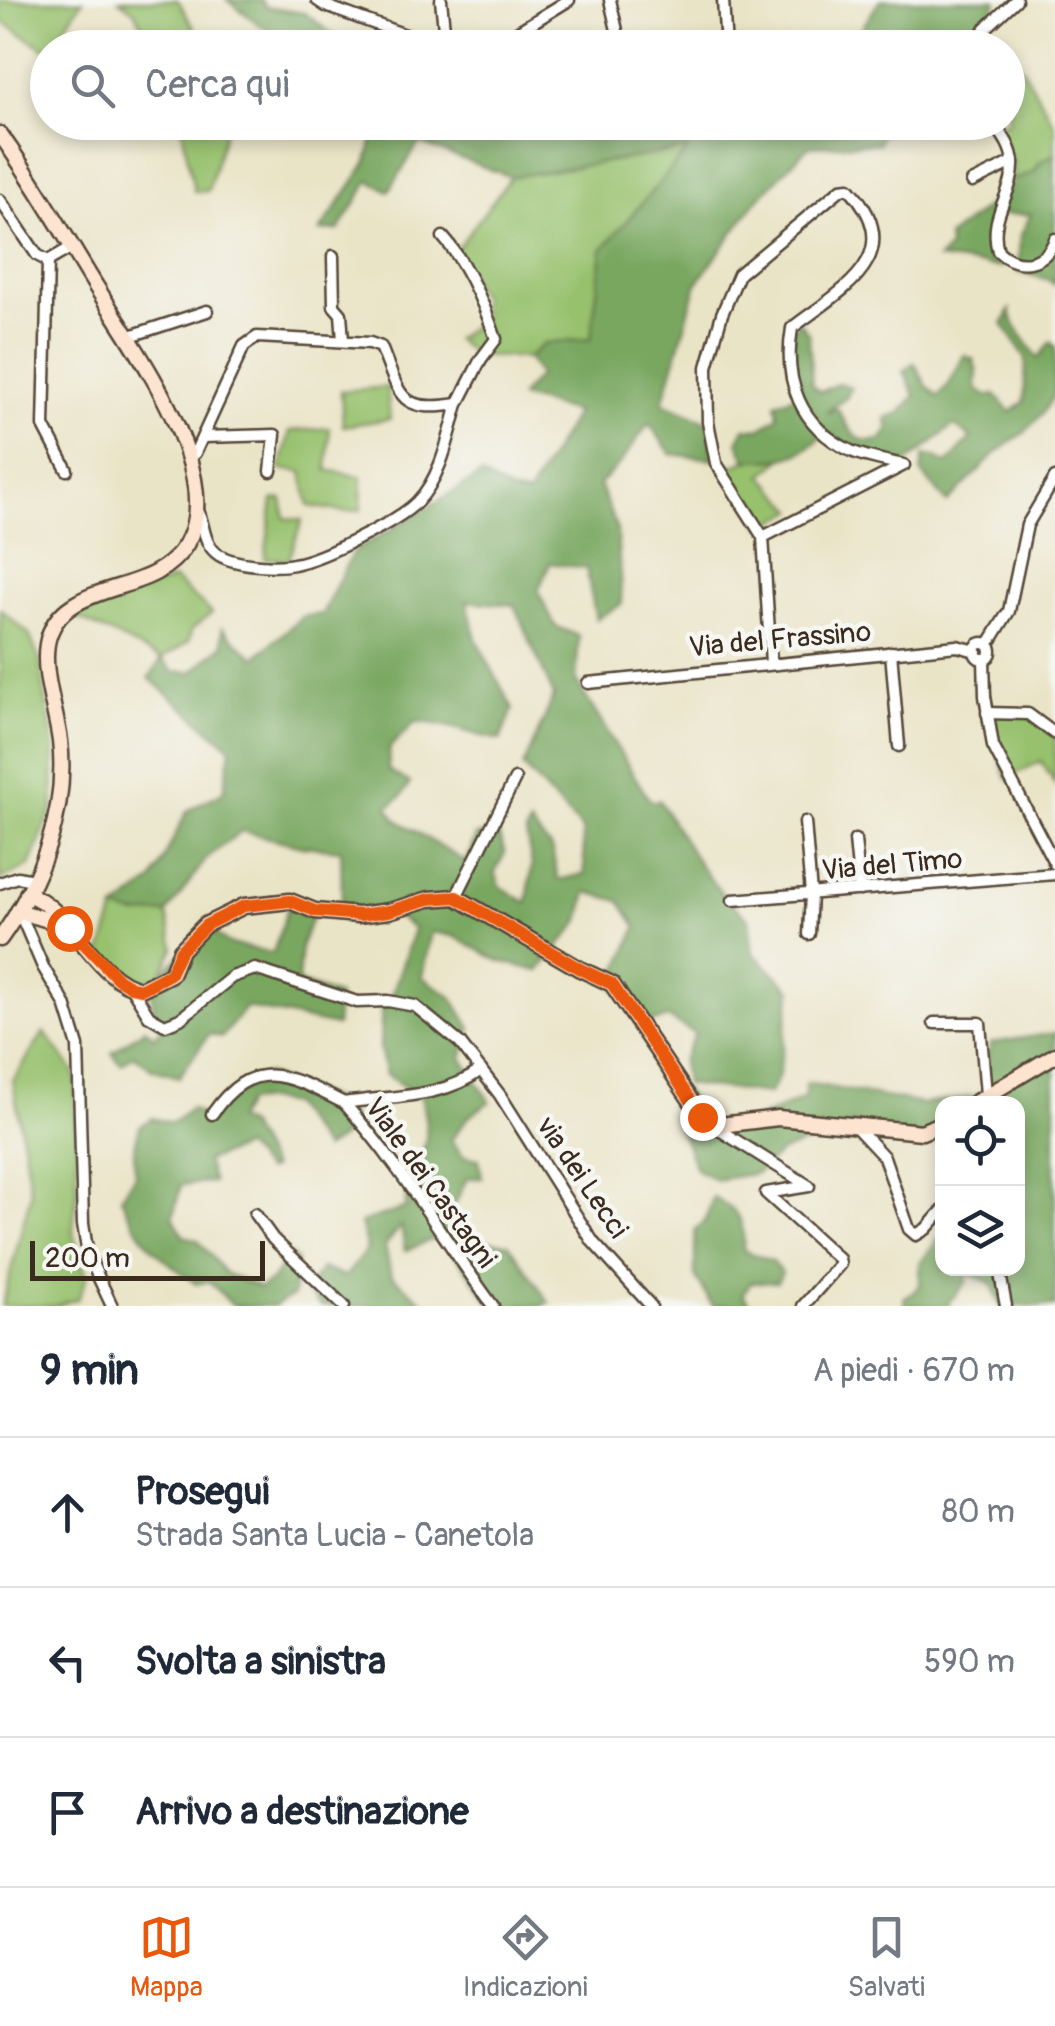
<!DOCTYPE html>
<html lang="it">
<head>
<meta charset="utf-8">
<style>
  body { margin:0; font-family:Pangolin,sans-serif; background:#f2f2f3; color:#1f2937 }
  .controls { position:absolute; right:30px; bottom:30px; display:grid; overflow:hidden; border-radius:20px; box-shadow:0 5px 15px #0003 }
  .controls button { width:90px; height:90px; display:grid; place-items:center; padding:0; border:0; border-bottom:2px solid #e0e1e3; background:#fff; color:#1f2937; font:50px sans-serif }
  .scale { position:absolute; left:30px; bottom:25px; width:235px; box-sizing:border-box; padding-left:10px; border:5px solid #3b2a1e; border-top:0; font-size:28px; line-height:35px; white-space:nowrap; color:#3b2a1e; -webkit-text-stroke:8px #f6f6f2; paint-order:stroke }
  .stop { position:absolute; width:30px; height:30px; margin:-22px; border:8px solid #ea580c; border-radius:50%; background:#fff }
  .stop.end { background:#ea580c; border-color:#fff; box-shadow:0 2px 10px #0008 }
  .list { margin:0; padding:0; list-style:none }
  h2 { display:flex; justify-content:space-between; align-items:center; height:130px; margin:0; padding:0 40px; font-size:42px }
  h2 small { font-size:32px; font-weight:400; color:#747a83 }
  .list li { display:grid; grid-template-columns:65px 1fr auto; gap:30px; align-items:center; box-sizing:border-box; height:150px; padding:0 40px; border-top:2px solid #e0e1e3 }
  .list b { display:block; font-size:38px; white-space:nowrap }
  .list p { margin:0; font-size:32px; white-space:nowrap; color:#747a83 }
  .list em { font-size:32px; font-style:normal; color:#747a83 }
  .icon { flex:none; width:55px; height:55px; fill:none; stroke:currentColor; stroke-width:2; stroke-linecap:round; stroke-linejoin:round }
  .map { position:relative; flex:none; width:1055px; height:1306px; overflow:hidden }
  .search { position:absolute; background:#fff; box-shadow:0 5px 15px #0003; left:30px; right:30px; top:30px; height:110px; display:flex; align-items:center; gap:25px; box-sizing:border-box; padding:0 35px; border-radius:55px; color:#747a83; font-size:38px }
  .sheet { height:580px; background:#fff }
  nav { display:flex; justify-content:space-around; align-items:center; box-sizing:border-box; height:140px; border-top:2px solid #e0e1e3; background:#fff; font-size:28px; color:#747a83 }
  nav a { display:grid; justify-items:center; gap:5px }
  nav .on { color:#ea580c }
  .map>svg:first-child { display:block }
  .green { fill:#97c16d; stroke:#697646; stroke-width:2.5 }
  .forest { fill:#79a760; stroke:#5a683f; stroke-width:2.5; fill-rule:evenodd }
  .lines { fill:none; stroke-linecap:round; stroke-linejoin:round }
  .street-casing { stroke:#554637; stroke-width:15 }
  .secondary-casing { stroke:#554637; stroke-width:19 }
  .street { stroke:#fff; stroke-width:10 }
  .secondary { stroke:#fde4d0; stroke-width:14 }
  .route { stroke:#ea580c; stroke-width:12 }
  .labels { text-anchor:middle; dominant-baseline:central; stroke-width:9; stroke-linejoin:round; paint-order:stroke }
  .street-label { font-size:28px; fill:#3b2a1e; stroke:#f6f6f2 }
</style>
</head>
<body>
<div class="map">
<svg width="1055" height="1306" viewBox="0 0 1055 1306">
  <rect width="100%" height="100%" fill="#f6f6f2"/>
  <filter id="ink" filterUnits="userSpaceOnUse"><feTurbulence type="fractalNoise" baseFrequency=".01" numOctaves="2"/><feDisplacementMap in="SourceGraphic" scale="20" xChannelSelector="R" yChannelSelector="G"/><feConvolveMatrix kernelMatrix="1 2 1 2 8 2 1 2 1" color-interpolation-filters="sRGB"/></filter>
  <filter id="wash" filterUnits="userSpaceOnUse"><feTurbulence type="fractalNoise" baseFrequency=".0048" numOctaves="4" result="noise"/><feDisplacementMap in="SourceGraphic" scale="40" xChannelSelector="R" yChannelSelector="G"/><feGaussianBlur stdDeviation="2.25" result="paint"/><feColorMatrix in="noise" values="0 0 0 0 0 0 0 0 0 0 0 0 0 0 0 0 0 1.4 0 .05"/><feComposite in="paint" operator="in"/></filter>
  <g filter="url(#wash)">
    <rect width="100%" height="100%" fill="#eae4c7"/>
    <!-- green -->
    <g class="green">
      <path d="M 0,0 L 83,0 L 51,47 L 43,48 L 0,20 Z"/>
      <path d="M 119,0 L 178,0 L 205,47 L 155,47 L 134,11 Z"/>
      <path d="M 1008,59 L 1021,66 L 1055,125 L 1055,154 L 1040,162 L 1034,172 L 1012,181 L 1013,162 L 991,123 L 1008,122 Z"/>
      <path d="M 181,123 L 227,123 L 208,191 L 194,191 Z"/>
      <path d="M 689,148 L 602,250 L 591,339 L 545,343 L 528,358 L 474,355 L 455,339 L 482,319 L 480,296 L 455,251 L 511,177 Z"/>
      <path d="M 387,387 L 390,419 L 343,426 L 341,391 Z"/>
      <path d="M 330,428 L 327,470 L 362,477 L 361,510 L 344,512 L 309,506 L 302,472 L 280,469 L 290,431 Z"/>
      <path d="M 782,459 L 762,475 L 795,510 L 763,527 L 725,469 L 746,460 Z"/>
      <path d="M 282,499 L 285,518 L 302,520 L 289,560 L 265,558 L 273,500 Z"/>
      <path d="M 173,579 L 212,613 L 191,630 L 189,641 L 162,659 L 74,616 Z"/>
      <path d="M 0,609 L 29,634 L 39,659 L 54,747 L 53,807 L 30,866 L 0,880 Z"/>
      <path d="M 987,713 L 1028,714 L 1055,734 L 1055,784 L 1041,761 L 1007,779 Z"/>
      <path d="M 115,910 L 137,915 L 167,913 L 174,948 L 160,976 L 134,985 L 100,956 Z"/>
      <path d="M 44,1032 L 75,1073 L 77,1188 L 73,1232 L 87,1277 L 78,1299 L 55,1306 L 2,1306 L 31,1193 L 13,1081 Z"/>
    </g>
    <!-- forest -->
    <g class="forest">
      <path d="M 227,0 L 261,0 L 266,7 L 305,13 L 349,47 L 289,47 Z"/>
      <path d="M 880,0 L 996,0 L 997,2 L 970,47 L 849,48 Z"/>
      <path d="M 616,122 L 885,123 L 879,143 L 809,146 L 756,201 L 697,283 L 663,403 L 708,422 L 715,459 L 671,454 L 649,423 L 618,466 L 599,484 L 617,530 L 622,604 L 596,619 L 586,568 L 550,563 L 538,591 L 555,626 L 579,636 L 576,681 L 648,798 L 655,802 L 659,800 C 687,845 708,886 749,919 L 753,953 L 792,990 L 778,1078 L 769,1094 L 685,1084 L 682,1061 L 695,1034 L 668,1018 L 641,1025 L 612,984 L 637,927 L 620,901 L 587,892 L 580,921 L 539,971 L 499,961 L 453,936 L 431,932 L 422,977 L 452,997 L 471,1028 L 462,1058 L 490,1102 L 469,1116 L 451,1140 L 463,1156 L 479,1159 L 482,1178 L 467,1178 L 456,1202 L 444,1215 C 458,1239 484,1241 509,1244 L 549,1302 L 542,1306 L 493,1306 L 441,1236 L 405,1251 L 401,1226 L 385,1246 L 391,1275 L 428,1306 L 320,1306 L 306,1290 L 322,1268 L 345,1277 L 367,1249 L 360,1223 L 406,1208 C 404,1175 421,1168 426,1139 C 428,1126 423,1111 422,1098 L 386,1075 L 380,1048 L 382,1001 L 390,1001 L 414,929 L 389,911 L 342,913 L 341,850 L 302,846 L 241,831 L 207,858 L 167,913 L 137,915 L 115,910 L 153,881 L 187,811 L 224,791 L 231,748 L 149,678 L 162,659 L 173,671 L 192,672 L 223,645 L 222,628 L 255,658 L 303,616 L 322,614 L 353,552 L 481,475 L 512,492 L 528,495 L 576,412 L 520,397 L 539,375 L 528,358 L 545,343 L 591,339 L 602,250 L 688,149 L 511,177 L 419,143 L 389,191 L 369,181 L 339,230 L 320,231 L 367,162 L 377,123 L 455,123 L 467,138 L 573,131 ZM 467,601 L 514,605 L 554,696 L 523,767 L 582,829 L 585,874 L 558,880 L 552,849 L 530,824 L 526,833 L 532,865 L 527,903 L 500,886 L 495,872 L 505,853 L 498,833 L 476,836 L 466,862 L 397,820 L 388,807 L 401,797 L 410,783 L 388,770 L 390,747 L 415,722 C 448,723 468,734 500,740 L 513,709 L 476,639 Z"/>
      <path d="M 1055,154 L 1055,285 L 1047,279 L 1018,272 L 1020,237 L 1031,214 L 999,215 L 989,237 L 1000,267 L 938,259 L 949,248 L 948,237 L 1010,188 L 1012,181 L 1034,172 L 1040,162 Z"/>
      <path d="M 1010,310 C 1013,329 1027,341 1038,358 L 1051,342 L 1055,347 L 1055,394 L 1043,413 L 1024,433 L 997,452 L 947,503 L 921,472 L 924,456 L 934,457 L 947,464 L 971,438 L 954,425 L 904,465 L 853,452 L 824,435 C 795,461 783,459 746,460 L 738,442 L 745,428 L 760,429 L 778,416 L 776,403 L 796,395 L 792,328 L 800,322 L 809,335 L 812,385 L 820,392 L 839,383 L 851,387 L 847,397 L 828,411 L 830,414 L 833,409 L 838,409 C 849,429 855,446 881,440 L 889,429 L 886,418 L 900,413 L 915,396 L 904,371 L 914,363 L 927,386 L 938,397 L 949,384 L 964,355 L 973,359 L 977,370 L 976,389 L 987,396 L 995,395 L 1011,412 L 1024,402 L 1026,358 L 1003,324 Z"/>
      <path d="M 290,901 L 315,911 L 301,945 L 298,982 L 338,996 L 336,1026 L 246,1007 L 222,1037 L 209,1034 L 179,1077 L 152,1069 L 134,1055 L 121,1064 L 112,1053 L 145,1028 L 154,1037 L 164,1025 L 155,1022 L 151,986 L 206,927 L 229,944 L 273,953 Z"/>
      <path d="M 1055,1033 L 1055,1306 L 1001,1306 L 991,1283 L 969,1274 L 969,1269 L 1018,1268 L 1018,1104 L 942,1104 L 940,1142 L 905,1143 L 872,1126 L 854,1125 L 781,1152 L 757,1173 L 716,1180 L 696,1169 L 676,1119 L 684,1090 L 716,1128 L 757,1119 L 805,1098 L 806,1083 L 923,1104 L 986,1095 L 984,1069 L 991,1043 Z"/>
      <path d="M 265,1074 L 344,1103 L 350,1118 L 341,1138 L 324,1149 L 290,1104 L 268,1100 L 247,1102 L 236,1120 L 249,1127 L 272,1168 L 266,1171 L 244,1147 L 206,1161 L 213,1182 L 181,1185 L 173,1217 L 184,1236 L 198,1240 L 225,1273 L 260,1288 L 272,1280 L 290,1254 L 297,1261 L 293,1296 L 274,1306 L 233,1306 L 209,1281 L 196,1284 C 160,1257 138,1241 121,1197 L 135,1175 L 134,1149 L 140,1126 L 152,1118 L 172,1123 L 191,1108 L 208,1119 L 223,1098 Z"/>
      <path d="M 713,1197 C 740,1213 745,1218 743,1250 L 771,1261 L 782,1273 L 777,1282 L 751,1282 L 743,1294 L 750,1306 L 713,1306 L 695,1276 L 695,1229 L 705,1222 Z"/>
      <path d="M 939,1239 L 942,1242 L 942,1268 L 965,1269 L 967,1282 L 948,1303 L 949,1306 L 905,1306 L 904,1298 L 920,1286 L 920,1263 Z"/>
    </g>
  </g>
  <g filter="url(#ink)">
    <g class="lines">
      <defs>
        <g id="street">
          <path d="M 317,0 L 326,6 L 441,48"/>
          <path d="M 441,0 L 446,48"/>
          <path d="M 610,0 L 621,48"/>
          <path d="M 723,0 L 726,48"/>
          <path d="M 469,48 L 509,37 L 569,0"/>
          <path d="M 973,48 L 985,29 L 1016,0"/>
          <path d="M 991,122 C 1044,175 983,201 998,251 C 1018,270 1046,265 1055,239"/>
          <path d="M 972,182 L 1013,162"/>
          <path d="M 0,200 L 37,255 L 48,261 L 72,247"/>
          <path d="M 333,256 L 334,306 L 341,314 L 343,341"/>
          <path d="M 48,261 L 44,426 L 67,470"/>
          <path d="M 127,337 L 207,311"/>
          <path d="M 203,437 L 275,435 L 271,471"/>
          <path d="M 189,457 L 195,453 L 244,346 L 257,337 L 370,343 L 381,347 C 401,397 399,413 458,404 L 481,359 L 496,339 C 484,304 468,265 443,237"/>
          <path d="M 197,508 C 205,524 202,544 219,555 C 235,565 276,568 294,564 C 322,559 397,522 417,502 C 441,478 449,435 458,404"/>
          <path d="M 763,537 L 716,463 L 708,422 L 707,367 L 722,314 L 739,274 L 841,189 L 849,188 C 911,256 841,290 792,328 C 783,381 800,427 851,451 C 867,458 887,461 904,465 L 763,537 L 771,663"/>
          <circle cx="983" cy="651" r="8"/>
          <path d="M 988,645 L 1009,611 L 1027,525 L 1055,478"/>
          <path d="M 891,652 L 899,746"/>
          <path d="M 984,659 L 985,696 L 993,746 L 1055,864"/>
          <path d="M 588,683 L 957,646 L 976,651"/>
          <path d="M 987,713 L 1028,714 L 1055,734"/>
          <path d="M 805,822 L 811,894 L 809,934"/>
          <path d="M 855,840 L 860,890"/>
          <path d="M 0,883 L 17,877 L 34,880"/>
          <path d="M 456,897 L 515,779"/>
          <path d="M 733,900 L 1055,874"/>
          <path d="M 19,911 L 43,967 L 65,1004 L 78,1046 L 83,1224 L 88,1255 L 112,1306"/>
          <path d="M 131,987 L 149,1016 L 165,1025 L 180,1019 L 232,977 L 255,969 L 357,1002 L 388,1001 L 415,1006 L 460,1043 L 500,1095 L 593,1242 L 651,1306"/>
          <path d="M 934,1023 L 980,1023 L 986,1095"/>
          <path d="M 481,1070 C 443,1099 389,1096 344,1103 C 401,1166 443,1238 493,1306"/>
          <path d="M 212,1114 C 254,1054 288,1075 344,1103"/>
          <path d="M 713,1126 L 809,1186 L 766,1193 L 839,1259 L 840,1264 L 803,1306"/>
          <path d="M 855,1126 L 884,1157 L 909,1229 L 916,1235 L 926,1229 L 942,1211"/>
          <path d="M 255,1214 L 273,1239 L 344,1306"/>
          <path d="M 999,1268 L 1006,1306"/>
        </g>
        <g id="secondary">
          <path d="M 0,134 C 35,183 65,236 97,288 C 136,352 260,516 155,573 C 117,593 56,592 47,644 C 42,674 56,710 60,741 C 68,811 41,882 0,939"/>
          <path d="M 27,894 C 71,908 95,981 141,989 L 171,974 L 181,950 L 205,925 L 244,906 L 290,901 L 315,911 L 358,915 L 389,911 L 429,899 L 456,897 L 580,969 L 612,984 L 702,1117 L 712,1126 L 778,1118 L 922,1132 L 942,1123"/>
          <path d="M 18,911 L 65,925"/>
          <path d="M 973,1104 L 1055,1055"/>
        </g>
      </defs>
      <!-- street casing -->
      <use href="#street" class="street-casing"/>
      <!-- secondary casing -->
      <use href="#secondary" class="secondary-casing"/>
      <!-- street -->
      <use href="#street" class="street"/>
      <!-- secondary -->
      <use href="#secondary" class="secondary"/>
    </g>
  </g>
  <g class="lines" filter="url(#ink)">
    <!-- route -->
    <path class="route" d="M 69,928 L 118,979 L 131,987 L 142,989 L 170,974 L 181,950 L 206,925 L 244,906 L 290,901 L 315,911 L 360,915 L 389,911 L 429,899 L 456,897 L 580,969 L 612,984 L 702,1117"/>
  </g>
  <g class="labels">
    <!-- street labels -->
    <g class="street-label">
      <text transform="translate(780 640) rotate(-5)">Via del Frassino</text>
      <text transform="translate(892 865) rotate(-5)">Via del Timo</text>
      <text transform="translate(582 1178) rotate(56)">via dei Lecci</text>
      <text transform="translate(430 1183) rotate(54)">Viale dei Castagni</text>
    </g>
  </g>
</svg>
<div class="controls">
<button><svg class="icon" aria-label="locate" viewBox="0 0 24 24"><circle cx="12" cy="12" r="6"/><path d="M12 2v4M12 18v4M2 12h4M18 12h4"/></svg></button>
<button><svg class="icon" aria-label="layers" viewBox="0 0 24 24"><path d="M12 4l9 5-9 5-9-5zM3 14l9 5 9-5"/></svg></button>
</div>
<div class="scale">200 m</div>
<div class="stop" style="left:69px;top:928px"></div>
<div class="stop end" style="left:702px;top:1117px"></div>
<div class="search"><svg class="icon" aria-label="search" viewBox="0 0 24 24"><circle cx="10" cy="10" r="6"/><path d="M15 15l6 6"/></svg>Cerca qui</div>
</div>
<section class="sheet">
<h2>9 min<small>A piedi · 670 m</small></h2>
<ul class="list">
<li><svg class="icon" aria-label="ahead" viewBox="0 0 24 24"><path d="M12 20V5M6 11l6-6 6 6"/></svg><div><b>Prosegui</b><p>Strada Santa Lucia - Canetola</p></div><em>80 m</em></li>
<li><svg class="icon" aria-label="left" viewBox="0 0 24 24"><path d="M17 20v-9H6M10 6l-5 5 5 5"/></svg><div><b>Svolta a sinistra</b></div><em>590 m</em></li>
<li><svg class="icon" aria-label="arrive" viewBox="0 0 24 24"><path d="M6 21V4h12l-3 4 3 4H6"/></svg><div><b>Arrivo a destinazione</b></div></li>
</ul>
</section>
<nav>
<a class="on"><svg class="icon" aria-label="map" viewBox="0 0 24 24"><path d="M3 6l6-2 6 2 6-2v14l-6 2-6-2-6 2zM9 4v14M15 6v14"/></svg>Mappa</a>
<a><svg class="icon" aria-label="directions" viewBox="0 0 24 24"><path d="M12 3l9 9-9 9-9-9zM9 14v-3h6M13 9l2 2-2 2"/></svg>Indicazioni</a>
<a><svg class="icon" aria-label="saved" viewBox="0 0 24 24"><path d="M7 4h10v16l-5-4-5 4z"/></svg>Salvati</a>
</nav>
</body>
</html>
